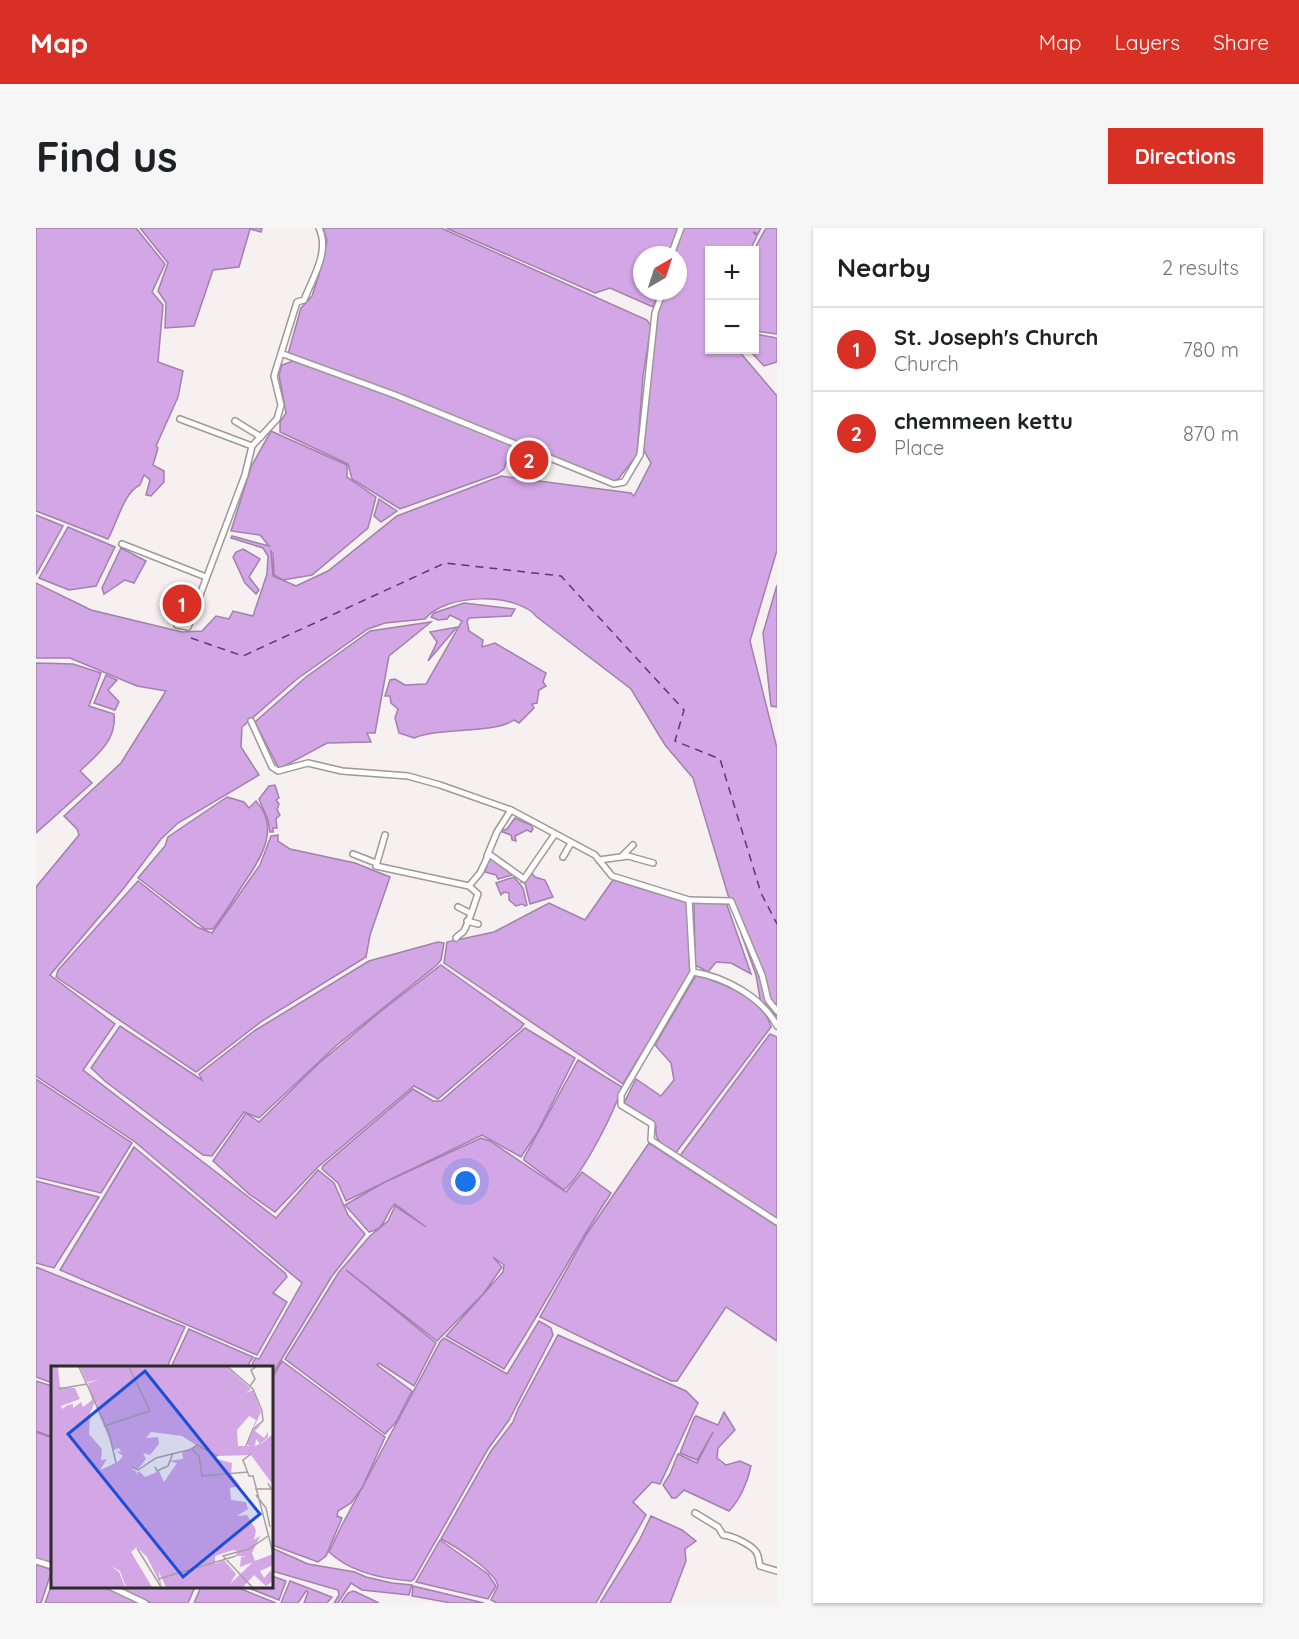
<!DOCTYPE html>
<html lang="en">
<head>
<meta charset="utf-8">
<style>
  body { margin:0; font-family:Quicksand,sans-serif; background:#f6f6f6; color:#202124 }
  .controls { position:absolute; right:18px; top:18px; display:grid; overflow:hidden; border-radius:0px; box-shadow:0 2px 4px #0004 }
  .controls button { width:54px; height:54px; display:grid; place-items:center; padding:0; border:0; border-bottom:2px solid #e0e0e0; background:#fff; color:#202124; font:30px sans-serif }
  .compass { position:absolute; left:597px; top:18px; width:54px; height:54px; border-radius:50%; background:#fff; box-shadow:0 2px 4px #0004; rotate:39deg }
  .you { position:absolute; left:430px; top:954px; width:21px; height:21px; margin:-15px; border:4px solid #fff; border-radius:50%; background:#1a73e8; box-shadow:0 0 0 9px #1a73e833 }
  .badge { display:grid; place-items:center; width:39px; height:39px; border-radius:50%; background:#d93025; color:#fff; font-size:20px; font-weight:700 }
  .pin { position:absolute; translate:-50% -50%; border:3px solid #fff; box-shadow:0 2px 6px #0006 }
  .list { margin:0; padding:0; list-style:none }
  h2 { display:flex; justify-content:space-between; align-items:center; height:78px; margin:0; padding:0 24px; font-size:26px }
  h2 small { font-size:20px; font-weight:400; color:#757577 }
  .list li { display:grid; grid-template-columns:39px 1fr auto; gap:18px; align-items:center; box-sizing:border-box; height:84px; padding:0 24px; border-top:2px solid #e0e0e0 }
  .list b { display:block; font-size:22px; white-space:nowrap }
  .list p { margin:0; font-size:20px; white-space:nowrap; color:#757577 }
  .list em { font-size:20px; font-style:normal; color:#757577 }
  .map { position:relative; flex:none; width:741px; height:1375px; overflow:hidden; border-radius:0px }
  header { display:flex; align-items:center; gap:36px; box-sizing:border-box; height:84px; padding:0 30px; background:#d93025; color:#fff }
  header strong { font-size:28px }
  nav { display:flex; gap:33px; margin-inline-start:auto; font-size:21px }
  .intro { display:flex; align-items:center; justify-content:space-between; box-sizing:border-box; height:144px; padding:0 36px }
  h1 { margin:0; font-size:42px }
  .button { padding:15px 27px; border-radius:0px; background:#d93025; color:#fff; font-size:21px; font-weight:700 }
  main { display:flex; gap:36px; padding:0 36px }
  aside { flex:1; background:#fff; border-radius:0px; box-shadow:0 2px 4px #0004 }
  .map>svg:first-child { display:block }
  .water { fill:#d3a6e5; stroke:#a181ad; stroke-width:1.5 }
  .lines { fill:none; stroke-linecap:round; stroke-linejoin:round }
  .ferry { stroke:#67307a; stroke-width:1.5; stroke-dasharray:8 6; stroke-linecap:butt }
  .minor-casing { stroke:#9e9898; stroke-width:8 }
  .minor { stroke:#fff; stroke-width:5 }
  .inset-river { fill:none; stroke:#d3a6e5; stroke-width:3 }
  .inset-road { fill:none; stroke:#a6a1a1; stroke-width:1.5 }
  .view { fill:#1d4ed8; fill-opacity:0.15; stroke:#1d4ed8; stroke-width:3 }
  .inset-edge { fill:none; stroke:#2d2b2b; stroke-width:3 }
</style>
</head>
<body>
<header>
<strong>Map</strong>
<nav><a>Map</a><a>Layers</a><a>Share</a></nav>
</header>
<div class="intro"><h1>Find us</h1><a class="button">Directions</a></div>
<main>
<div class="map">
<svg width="741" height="1375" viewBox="0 0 741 1375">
  <rect width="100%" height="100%" fill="#f6f0f0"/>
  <!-- water -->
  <g class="water">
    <path d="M 0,0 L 100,0 L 129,36 L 116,64 L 127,77 L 122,134 L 147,143 L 142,169 L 120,218 L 122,220 L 117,237 L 128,243 L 128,254 L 115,268 L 110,267 L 114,252 L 108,247 L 104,257 C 88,264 81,295 72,311 L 0,283 Z"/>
    <path d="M 104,0 L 226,0 L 225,4 L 214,1 L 203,39 L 177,42 L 158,98 L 129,100 L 130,75 L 122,63 L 132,35 Z"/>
    <path d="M 287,0 L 405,0 L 611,92 L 615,98 L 607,148 L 601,227 L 583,250 L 578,254 L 252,126 L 265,80 L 276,68 L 287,34 L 291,12 Z"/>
    <path d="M 410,0 L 642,0 L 633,27 L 606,27 L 606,63 L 622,63 L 617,79 L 574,60 L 559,65 Z"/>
    <path d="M 646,0 L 725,0 L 722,6 L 717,4 L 721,8 L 714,22 L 674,22 L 674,122 L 702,122 L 741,168 L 741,322 L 714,413 L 741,520 L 741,789 L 725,776 L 720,747 L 695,677 L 657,550 L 629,517 L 595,461 L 501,389 C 481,364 409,365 389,391 L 349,395 L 332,401 L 261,451 L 206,499 L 205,519 L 223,547 L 142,595 L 125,611 L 88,660 L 14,747 L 79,796 L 47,842 L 240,990 L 282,942 L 298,955 L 312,987 L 329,1006 L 296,1048 L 236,1147 L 236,1140 L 215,1139 L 219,1130 L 223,1131 L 266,1055 L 99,914 L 0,848 L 0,659 L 43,607 L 41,601 L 28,588 L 85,535 L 130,463 L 101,458 L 34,430 L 0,430 L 0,355 L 55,382 L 146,404 L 166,403 L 180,388 L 193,391 L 197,383 L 217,388 L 231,346 L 232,328 L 227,320 L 195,310 L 196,308 L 233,318 L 224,307 L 195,303 L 215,239 L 235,203 L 311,237 L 311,249 L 340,269 L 332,300 L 276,347 L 247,352 L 238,347 L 237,325 L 235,323 L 237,348 L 260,358 L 292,343 L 361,288 L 465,248 L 595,265 L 598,268 L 615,235 L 607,221 L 621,81 L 630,63 L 642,63 L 642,27 L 637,27 Z"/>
    <path d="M 730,0 L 741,0 L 741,106 L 719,103 L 718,22 Z"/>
    <path d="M 719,106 L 741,110 L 741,134 L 728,138 L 713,122 L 718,122 Z"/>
    <path d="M 257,133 L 346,163 L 476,217 L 468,241 L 461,246 L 364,281 L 316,251 L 312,236 L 244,204 L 244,194 L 250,185 L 243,147 L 246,137 Z"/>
    <path d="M 479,218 L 515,232 L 510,245 L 475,232 Z"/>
    <path d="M 343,271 L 361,283 L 345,294 L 338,288 Z"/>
    <path d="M 0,287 L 27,298 L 0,347 Z"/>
    <path d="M 32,299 L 79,319 L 60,358 L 33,362 L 3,350 Z"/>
    <path d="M 85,320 L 110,333 L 98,355 L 89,352 L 68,366 L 66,360 Z"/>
    <path d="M 207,321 L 224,331 L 213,349 L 223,362 L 220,366 L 209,355 L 197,329 L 200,324 Z"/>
    <path d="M 741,357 L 741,479 L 735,478 L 727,405 Z"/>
    <path d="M 428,375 L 479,381 L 475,388 L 433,390 L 431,393 L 433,403 L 447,412 L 446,419 L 459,415 L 510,445 L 507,454 L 510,458 L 503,462 L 501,475 L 496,476 L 498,480 L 483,495 L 478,492 C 458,506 404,499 378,510 L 363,505 L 359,490 L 362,481 L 355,475 L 354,468 L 349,468 L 354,452 L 359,451 L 369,457 L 390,456 L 426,393 L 414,387 L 411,391 L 402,392 L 395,389 L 398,385 Z"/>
    <path d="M 395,394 L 353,428 L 339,505 L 331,505 L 335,514 L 291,515 L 243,541 L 219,494 L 270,449 L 334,403 Z"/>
    <path d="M 421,399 L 392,433 L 401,414 L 394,404 Z"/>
    <path d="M 0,435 L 37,436 L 65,445 L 53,478 L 78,486 C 81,512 61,527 44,543 L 56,555 L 0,605 Z"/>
    <path d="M 70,447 L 81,452 L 72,462 L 83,474 L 79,482 L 58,475 Z"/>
    <path d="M 239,557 L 243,570 L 240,572 L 243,576 L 241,582 L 244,587 L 240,591 L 241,600 L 237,600 L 237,604 L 234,604 L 232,592 L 223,571 L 233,558 Z"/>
    <path d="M 191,569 L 208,574 L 213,580 L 220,573 C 246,601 223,633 206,658 C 197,672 188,687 177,701 L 169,701 L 102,650 L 129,618 L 132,609 Z"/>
    <path d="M 479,590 L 495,597 L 497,601 L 495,604 L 491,602 L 479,608 L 480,613 L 476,612 L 475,607 L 464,603 L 471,601 Z"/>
    <path d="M 242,607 L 242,613 L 254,621 L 319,635 L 354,649 L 334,707 L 330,729 L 226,793 L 160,844 L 20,749 L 22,742 L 102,653 L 161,699 L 176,705 L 224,637 L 235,608 Z"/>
    <path d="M 453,629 L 477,643 L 476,647 L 462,651 L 460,647 L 449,644 Z"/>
    <path d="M 494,643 L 499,649 L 509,652 L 517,669 L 494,676 L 489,655 L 485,654 Z"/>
    <path d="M 478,649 L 487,660 L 491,677 L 489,678 L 486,676 L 480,678 L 473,672 L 473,665 L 468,664 L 465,667 L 460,655 Z"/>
    <path d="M 577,652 L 652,675 L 654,745 L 587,856 L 408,735 L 411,714 L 458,704 L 513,675 L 549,692 Z"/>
    <path d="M 658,674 L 690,674 L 715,746 L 695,735 L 680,734 L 672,744 L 659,737 Z"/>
    <path d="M 402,714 L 408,715 L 405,732 L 401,737 L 301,817 L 223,890 L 208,884 L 176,928 L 167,927 L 70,854 L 55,840 L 84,798 L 166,852 L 163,846 L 218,803 L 333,733 Z"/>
    <path d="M 405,737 L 488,796 L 485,800 L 402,871 L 378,858 L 282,939 L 239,984 L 213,966 L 177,933 L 210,885 L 223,894 L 282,836 L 345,783 Z"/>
    <path d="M 660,747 C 686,755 728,770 735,799 L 639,926 C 627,917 618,914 620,898 L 617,894 L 588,875 L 600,851 L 625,868 L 638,852 L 635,835 L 619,817 Z"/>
    <path d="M 489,800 L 539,830 L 501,905 L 485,929 L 446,907 L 310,973 L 302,955 L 286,941 L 287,938 L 377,861 L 397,873 L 405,873 Z"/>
    <path d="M 734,806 L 741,809 L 741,992 L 643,929 Z"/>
    <path d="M 542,832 L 586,859 C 578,884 548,945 528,962 L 488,932 L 488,930 Z"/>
    <path d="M 0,851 L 96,915 L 65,965 L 0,949 Z"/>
    <path d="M 445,910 L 454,913 L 530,964 L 546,944 L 575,965 C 537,1022 506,1083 468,1141 L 410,1108 L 467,1044 L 468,1037 L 457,1029 L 466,1039 L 448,1065 L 401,1113 L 310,1042 L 400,1115 L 378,1158 L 343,1135 L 341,1137 L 376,1163 L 360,1194 L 349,1206 L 249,1131 L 303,1044 L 334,1008 L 352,993 L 359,978 L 390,999 L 359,976 C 348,986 351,1001 333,1004 L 309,977 L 347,955 Z"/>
    <path d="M 613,915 L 741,998 L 741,1113 L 690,1079 L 641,1153 L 635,1153 L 504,1089 L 550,1007 Z"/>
    <path d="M 98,919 L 249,1045 L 251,1049 L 237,1065 L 251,1074 L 221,1127 L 24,1042 Z"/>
    <path d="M 0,953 L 63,969 L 18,1040 L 0,1035 Z"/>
    <path d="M 0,1039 L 149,1099 L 131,1139 L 16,1140 L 16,1155 L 0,1149 Z"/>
    <path d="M 503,1093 L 515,1100 L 517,1107 L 473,1192 L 452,1221 L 378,1351 L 375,1353 C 347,1351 314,1344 293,1324 L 306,1297 L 404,1114 L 408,1110 L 471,1146 Z"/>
    <path d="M 153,1101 L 217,1129 L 211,1139 L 135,1139 Z"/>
    <path d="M 522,1107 L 650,1163 L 662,1175 L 624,1256 L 616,1254 L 597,1274 L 610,1287 L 560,1375 L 461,1375 L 455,1372 L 462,1358 C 459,1343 419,1318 405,1311 L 455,1223 L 477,1194 L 482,1181 Z"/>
    <path d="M 246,1133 L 349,1209 L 326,1260 L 315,1275 L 302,1283 L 301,1288 L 306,1290 L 290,1328 L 282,1334 L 236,1317 L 236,1150 Z"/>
    <path d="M 0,1153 L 16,1158 L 16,1209 L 0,1203 Z"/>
    <path d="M 688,1184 L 699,1202 L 682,1220 L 681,1230 L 690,1237 L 704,1233 L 715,1238 C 712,1253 704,1272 693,1283 L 648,1262 L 640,1270 L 636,1270 L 627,1257 L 634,1246 L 642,1226 L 661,1235 L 677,1204 L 661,1232 L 644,1225 L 658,1190 L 660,1188 L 682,1197 Z"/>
    <path d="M 0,1204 L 16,1210 L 16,1335 L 0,1331 Z"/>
    <path d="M 615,1288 L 646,1302 L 660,1313 L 649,1321 L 650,1333 L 634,1375 L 564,1375 L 603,1313 Z"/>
    <path d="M 404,1312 L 452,1346 L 460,1358 L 452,1371 L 380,1354 Z"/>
    <path d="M 236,1320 L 272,1336 L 319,1344 L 330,1349 L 356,1355 L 376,1357 L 373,1367 L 326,1362 L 315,1355 L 302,1375 L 298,1375 L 303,1367 L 302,1362 L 236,1343 Z"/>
    <path d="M 0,1336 L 16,1342 L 5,1375 L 0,1375 Z"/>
    <path d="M 236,1348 L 250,1353 L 243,1372 L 210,1359 L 236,1358 Z"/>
    <path d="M 254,1353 L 296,1369 L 291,1375 L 268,1375 L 272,1364 L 270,1363 L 262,1375 L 245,1375 Z"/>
    <path d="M 16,1356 L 16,1358 L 68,1359 L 104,1375 L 9,1375 Z"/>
    <path d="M 377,1358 L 448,1375 L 415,1375 L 376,1368 Z"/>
    <path d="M 80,1359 L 159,1359 L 152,1375 L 115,1375 Z"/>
    <path d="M 165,1359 L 200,1359 L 240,1375 L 158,1375 Z"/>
    <path d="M 317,1363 L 320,1364 L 343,1375 L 305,1375 L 312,1365 Z"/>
  </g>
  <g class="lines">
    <!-- ferry -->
    <path class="ferry" d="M 155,410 L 207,428 L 409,335 L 525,348 L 648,482 L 639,513 L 684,531 L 725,665 L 741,696"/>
    <defs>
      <g id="minor">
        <path d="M 635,27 L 645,0"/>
        <path d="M 247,126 L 359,167 L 578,256 L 588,254 L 604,227 L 619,85 L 627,63"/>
        <path d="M 144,191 L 216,218"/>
        <path d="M 199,193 L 225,209"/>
        <path d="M 86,316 L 170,349"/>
        <path d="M 141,397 L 152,399 L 209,247 L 216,218 L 241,191 L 245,177 L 238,148 L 261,74 L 268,72 C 277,49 294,24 283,0"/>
        <path d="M 215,493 L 236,539 L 242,543 L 272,535 L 306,543 L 372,548 L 404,557 L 475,582 L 559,627 L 576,648 L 653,672 L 657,744 L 585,867 L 585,877 L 616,896 L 615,912 L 741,994"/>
        <path d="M 349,607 L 340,638 L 433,658 L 444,645 L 453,626 L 488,651 L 519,606"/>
        <path d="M 317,626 L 340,635"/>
        <path d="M 451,628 L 461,604 L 475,582"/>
        <path d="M 527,629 L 535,615"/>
        <path d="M 585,629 L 597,617"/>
        <path d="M 563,632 L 592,628 L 617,635"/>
        <path d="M 653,672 L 695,673 L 726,747 L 732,772 L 741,783"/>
        <path d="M 422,679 L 434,685"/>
        <path d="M 431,693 L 442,696"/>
        <path d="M 420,710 C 422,707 425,706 427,704 C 432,698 439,673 442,666 L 433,658"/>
        <path d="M 657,744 C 689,749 726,769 741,798"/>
        <path d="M 659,1285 L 682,1299 L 687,1307 C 697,1308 720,1318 722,1328 C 723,1332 723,1335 724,1338 L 741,1343"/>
        <path d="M 0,1333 L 16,1338"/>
        <path d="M 73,1358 L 109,1375"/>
      </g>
    </defs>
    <!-- minor casing -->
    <use href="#minor" class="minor-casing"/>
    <!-- minor -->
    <use href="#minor" class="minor"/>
  </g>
  <!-- overview -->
  <g transform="translate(15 1138)">
    <rect width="222" height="222" fill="#f6f0f0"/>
    <path d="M 0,1 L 7,1 L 9,21 L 24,22 L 29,33 L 10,40 L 13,51 L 11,43 L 17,39 L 22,38 L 22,42 L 30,36 L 32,41 L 41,34 L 37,17 L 48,14 L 36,16 L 29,1 L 176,1 L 200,23 L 195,27 L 202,24 L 210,46 L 194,80 L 201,80 L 196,79 L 203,63 L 211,58 L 204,65 L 213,72 L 217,66 L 217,71 L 209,78 L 205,73 L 204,80 L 211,77 L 222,68 L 222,112 L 215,107 L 222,119 L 200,89 L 166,90 L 166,93 L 181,97 L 180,108 L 189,120 L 179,122 L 180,134 L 195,136 L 197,143 L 186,150 L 196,149 L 205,164 L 203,174 L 209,170 L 201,187 L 204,195 L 222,188 L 222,199 L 209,205 L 213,212 L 220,204 L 222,215 L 215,220 L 203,209 L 192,221 L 115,221 L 107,204 L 111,221 L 96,191 L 86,181 L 80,186 L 101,221 L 75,221 L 69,205 L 60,200 L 68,206 L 74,221 L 0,221 ZM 49,36 L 44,39 L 63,84 L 68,82 L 70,86 L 65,85 L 72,90 L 67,96 L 49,104 L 56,93 L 50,94 L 51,83 L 38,68 L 39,47 L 43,38 ZM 198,50 L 205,54 L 194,80 L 187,80 L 186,64 ZM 100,66 L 131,70 L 145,79 L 131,87 L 132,93 L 117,95 L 126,97 L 113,116 L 108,105 L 94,111 L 88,105 L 84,110 L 86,106 L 80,102 L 87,103 L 95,93 L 92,87 L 99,89 L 108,78 L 107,71 L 95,72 ZM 182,184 L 186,185 L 185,190 L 196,190 L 190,191 L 189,201 L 202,196 L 179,218 L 185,208 L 173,194 L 164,198 L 164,190 Z" fill="#d3a6e5" fill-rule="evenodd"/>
    <path class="inset-river" d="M 67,97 L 74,95 L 87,68 L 100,60 L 125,63 L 126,67 L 132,65 L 171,86 L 201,86 L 222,116"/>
    <path class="inset-road" d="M 28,1 L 58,67 L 65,97M 177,1 L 202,23 L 211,45 L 212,55 L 202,63 L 195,80M 199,20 L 204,13 L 200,4 L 205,1M 7,23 L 36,18M 53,60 L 99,45 L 78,1M 141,83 L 146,79 L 167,90M 200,88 L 192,94 L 198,110 L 202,110 L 222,187M 81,101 L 87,104 L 105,92 L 141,83 L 148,90 L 151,110 L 197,106M 104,101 L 106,105 L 117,100 L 122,87M 204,123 L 220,123 L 217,117M 205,129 L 215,142 L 219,161M 86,182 L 110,221M 107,213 L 185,190M 201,221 L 172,190 L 198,183 L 217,170"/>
    <path class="view" d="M 94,5 L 209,148 L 132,211 L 17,68 Z"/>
    <rect width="222" height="222" class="inset-edge"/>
  </g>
</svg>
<div class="controls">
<button>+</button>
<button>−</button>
</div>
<svg class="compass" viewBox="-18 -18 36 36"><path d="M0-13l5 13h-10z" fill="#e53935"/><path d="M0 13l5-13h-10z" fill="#757577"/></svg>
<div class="you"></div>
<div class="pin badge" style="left:146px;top:376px">1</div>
<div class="pin badge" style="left:493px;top:232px">2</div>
</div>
<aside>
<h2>Nearby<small>2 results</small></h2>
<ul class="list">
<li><span class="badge">1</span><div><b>St. Joseph's Church</b><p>Church</p></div><em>780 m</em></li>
<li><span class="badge">2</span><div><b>chemmeen kettu</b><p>Place</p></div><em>870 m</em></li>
</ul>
</aside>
</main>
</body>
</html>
